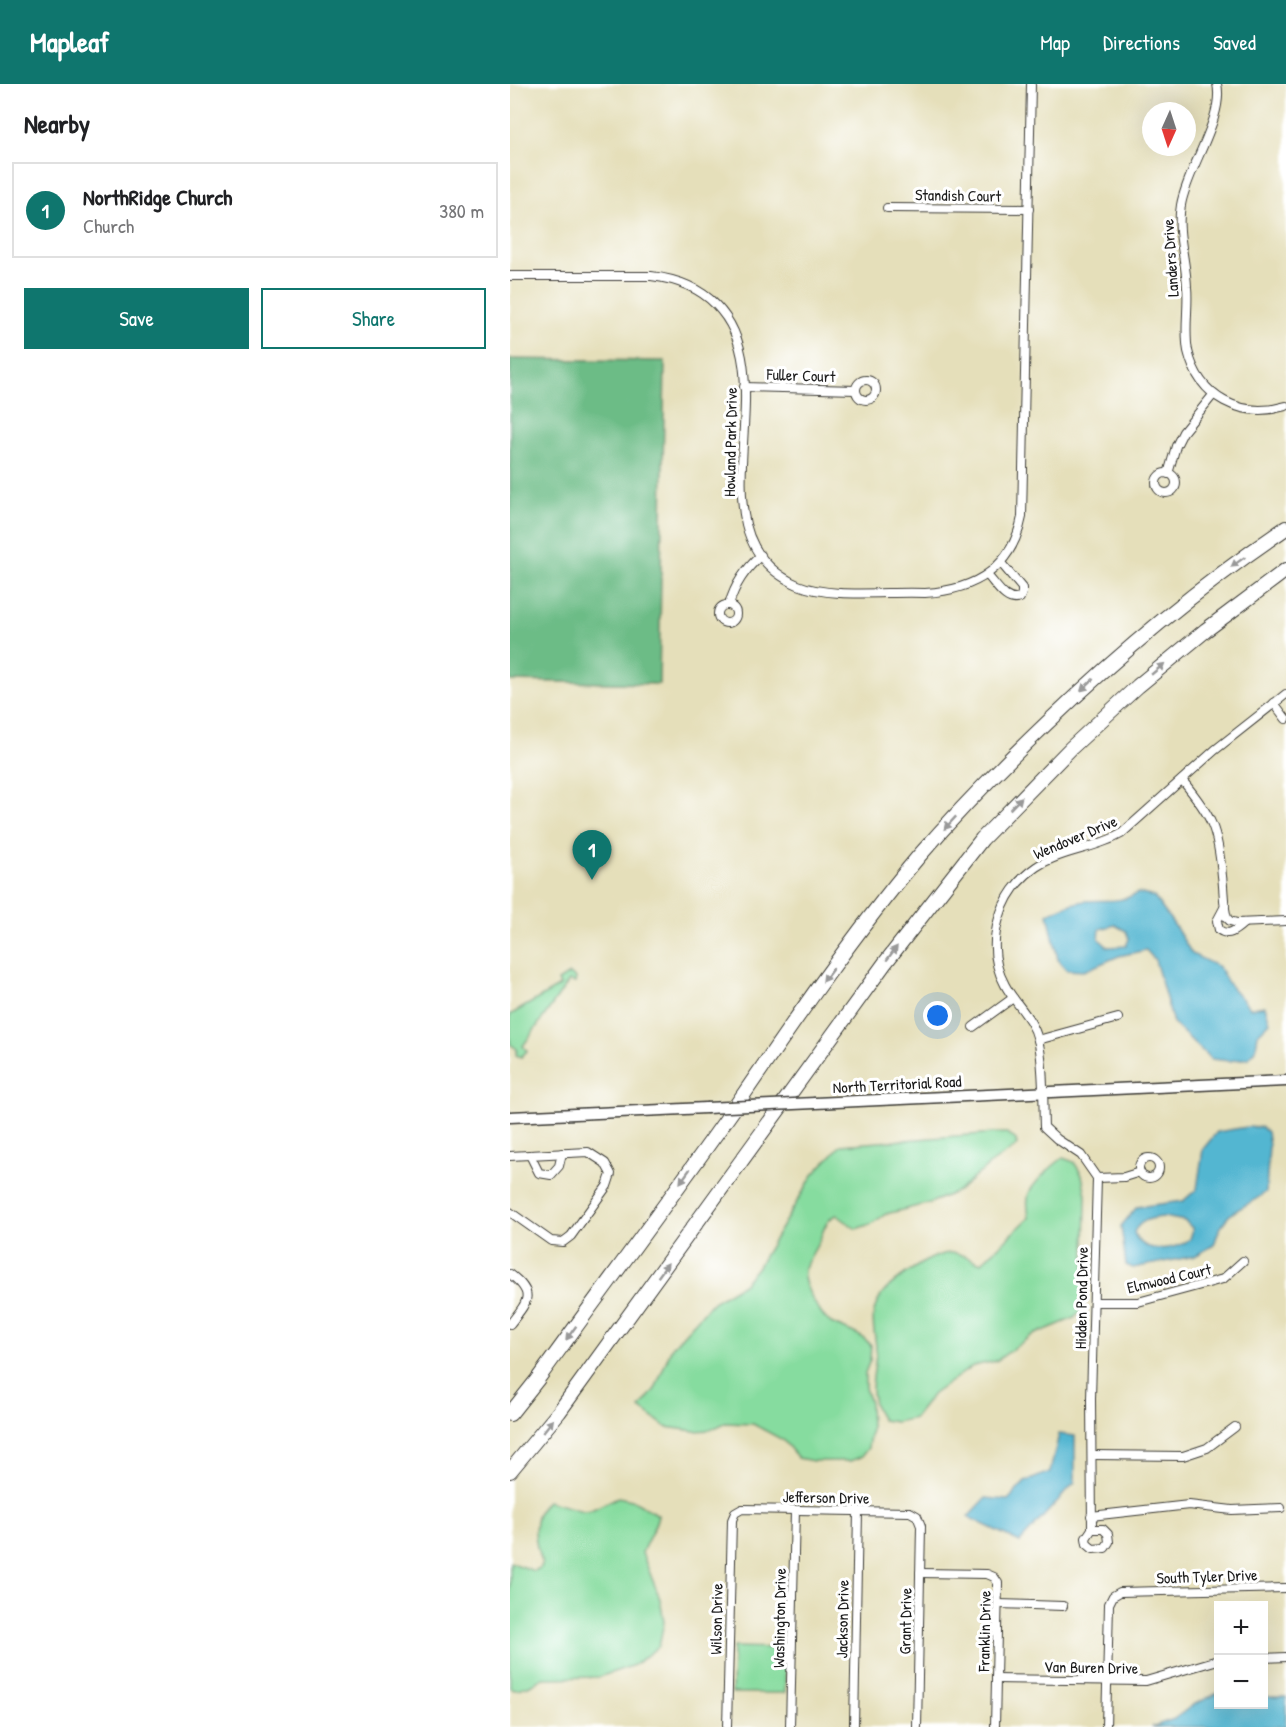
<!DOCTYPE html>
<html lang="en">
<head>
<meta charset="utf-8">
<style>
  body { margin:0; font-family:"Patrick Hand",sans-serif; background:#f2f2f2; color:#202124 }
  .controls { position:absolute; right:18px; bottom:18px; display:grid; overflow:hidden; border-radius:0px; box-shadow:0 6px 24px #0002 }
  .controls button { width:54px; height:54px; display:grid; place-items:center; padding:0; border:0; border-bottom:2px solid #e0e0e0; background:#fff; color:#202124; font:30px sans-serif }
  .compass { position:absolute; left:632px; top:18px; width:54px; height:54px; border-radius:50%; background:#fff; box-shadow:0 6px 24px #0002; rotate:183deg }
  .you { position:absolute; left:428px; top:932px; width:21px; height:21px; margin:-15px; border:4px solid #fff; border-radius:50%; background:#1a73e8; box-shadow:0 0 0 9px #1a73e833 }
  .badge { display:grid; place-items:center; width:39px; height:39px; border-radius:50%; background:#0f766e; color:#fff; font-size:20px; font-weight:700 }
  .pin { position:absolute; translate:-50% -50px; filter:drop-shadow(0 2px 3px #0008) }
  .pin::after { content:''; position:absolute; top:32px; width:21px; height:18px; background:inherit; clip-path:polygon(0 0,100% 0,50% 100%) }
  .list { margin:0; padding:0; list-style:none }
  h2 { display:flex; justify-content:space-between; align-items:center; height:78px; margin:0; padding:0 24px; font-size:26px }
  h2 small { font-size:20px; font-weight:400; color:#757577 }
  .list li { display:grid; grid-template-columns:39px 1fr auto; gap:18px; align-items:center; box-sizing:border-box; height:96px; margin:0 12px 12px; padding:0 12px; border:2px solid #e0e0e0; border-radius:0px }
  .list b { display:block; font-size:22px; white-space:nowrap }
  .list p { margin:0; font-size:20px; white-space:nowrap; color:#757577 }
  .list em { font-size:20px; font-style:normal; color:#757577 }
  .actions { display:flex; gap:12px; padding:18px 24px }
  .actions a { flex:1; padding:14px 0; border:2px solid #0f766e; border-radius:0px; text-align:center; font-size:21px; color:#0f766e }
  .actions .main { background:#0f766e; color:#fff }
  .map { position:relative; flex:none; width:776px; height:1643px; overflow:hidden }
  header { display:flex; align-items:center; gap:36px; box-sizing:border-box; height:84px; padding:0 30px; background:#0f766e; color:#fff }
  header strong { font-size:28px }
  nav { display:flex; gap:33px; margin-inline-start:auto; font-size:21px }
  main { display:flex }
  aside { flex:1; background:#fff }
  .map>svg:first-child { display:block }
  .green { fill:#86dc9f; stroke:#517c5e; stroke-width:1.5 }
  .forest { fill:#6cbc86; stroke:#446c51; stroke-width:1.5 }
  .water { fill:#53b6d1; stroke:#386976; stroke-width:1.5; fill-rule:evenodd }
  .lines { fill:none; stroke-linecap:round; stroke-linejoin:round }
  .minor-casing { stroke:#3a3934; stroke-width:10 }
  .secondary-casing { stroke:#3a3934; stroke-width:13 }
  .motorway-casing { stroke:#3a3934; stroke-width:16 }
  .minor { stroke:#fff; stroke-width:8 }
  .secondary { stroke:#fff; stroke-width:10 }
  .motorway { stroke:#fff; stroke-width:14 }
  .secondary-bridge-casing { stroke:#3a3934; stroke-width:13; stroke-linecap:butt }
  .secondary-bridge { stroke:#fff; stroke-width:10 }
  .oneway { fill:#999 }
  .labels { text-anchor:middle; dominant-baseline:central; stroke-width:6; stroke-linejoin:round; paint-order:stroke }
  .street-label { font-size:16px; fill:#1c1c1c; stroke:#fff }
</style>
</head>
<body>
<header>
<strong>Mapleaf</strong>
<nav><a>Map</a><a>Directions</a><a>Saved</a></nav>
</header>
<main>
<aside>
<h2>Nearby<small></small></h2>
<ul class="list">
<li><span class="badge">1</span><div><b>NorthRidge Church</b><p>Church</p></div><em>380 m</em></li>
</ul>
<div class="actions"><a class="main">Save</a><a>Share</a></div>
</aside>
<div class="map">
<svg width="776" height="1643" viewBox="0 0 776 1643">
  <rect width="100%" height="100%" fill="#fff"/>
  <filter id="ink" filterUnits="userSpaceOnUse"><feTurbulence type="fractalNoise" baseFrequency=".0167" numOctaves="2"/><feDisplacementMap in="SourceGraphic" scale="12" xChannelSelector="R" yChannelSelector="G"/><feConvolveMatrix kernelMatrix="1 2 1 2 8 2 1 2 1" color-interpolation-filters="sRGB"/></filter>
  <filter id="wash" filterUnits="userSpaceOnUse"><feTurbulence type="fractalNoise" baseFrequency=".008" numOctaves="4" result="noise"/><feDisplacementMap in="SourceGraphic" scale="24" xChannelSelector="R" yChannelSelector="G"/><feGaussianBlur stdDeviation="1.35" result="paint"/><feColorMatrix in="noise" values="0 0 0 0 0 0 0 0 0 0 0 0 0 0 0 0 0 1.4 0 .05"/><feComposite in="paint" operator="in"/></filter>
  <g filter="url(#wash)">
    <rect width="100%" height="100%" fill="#e5dfba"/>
    <!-- green -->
    <g class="green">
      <path d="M 59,890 L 66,894 L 65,899 L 59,897 L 13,962 L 17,967 L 11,973 L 6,971 L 7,965 L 0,960 L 0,931 L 50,902 L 48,897 Z"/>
      <path d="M 485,1049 L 497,1049 L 506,1056 L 507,1062 L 479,1081 L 448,1107 L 420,1119 L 376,1130 L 361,1140 L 346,1145 L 327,1131 C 314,1135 313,1151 307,1161 C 303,1169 297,1178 294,1186 C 291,1199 310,1232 321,1239 C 335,1246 351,1249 361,1261 L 360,1276 L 355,1289 L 355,1304 L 360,1319 L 361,1345 L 358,1364 L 351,1373 L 340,1377 L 303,1377 L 288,1374 L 273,1356 L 243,1340 L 215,1339 L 200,1346 L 184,1347 L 156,1343 L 130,1324 L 145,1305 L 162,1263 L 203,1218 L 233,1200 L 247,1184 L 303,1091 L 331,1061 Z"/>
      <path d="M 553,1074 L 564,1078 L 572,1091 L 576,1111 L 574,1225 L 564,1234 L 521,1252 L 486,1277 L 463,1282 L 423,1310 L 404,1334 L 386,1338 L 372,1336 C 354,1309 366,1292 366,1265 C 366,1253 361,1240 364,1228 C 365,1222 370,1212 374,1208 C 386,1194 423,1169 441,1169 C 452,1168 461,1176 471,1179 L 519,1134 C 518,1126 516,1117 519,1109 C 524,1098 543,1081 553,1074 Z"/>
      <path d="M 108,1413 L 122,1416 L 148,1431 C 145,1446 137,1455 132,1469 L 150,1515 L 154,1538 L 149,1562 L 124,1581 L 89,1593 L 33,1594 L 18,1602 L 7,1605 L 0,1604 L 0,1478 L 24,1487 L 30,1484 L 32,1481 C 25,1460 19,1434 37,1417 L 73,1427 L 81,1426 Z"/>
      <path d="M 223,1563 L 276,1564 L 275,1609 L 222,1609 Z"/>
    </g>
    <!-- forest -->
    <path class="forest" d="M 0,275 L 155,277 L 149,600 L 0,597 Z"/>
    <!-- water -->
    <g class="water">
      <path d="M 628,809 L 644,813 L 665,842 L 682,870 L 709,883 L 718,899 L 740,924 L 755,922 L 760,938 L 748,950 L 746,964 L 739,974 L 719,977 L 701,975 L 663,939 L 645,876 L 636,866 L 609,872 L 574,887 L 557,886 L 548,876 L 538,830 C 551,824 561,819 575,817 C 597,815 607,820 628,809 ZM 605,841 L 616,847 L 619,855 L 616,862 L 598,863 L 589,855 L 590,845 Z"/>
      <path d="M 737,1043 L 751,1043 L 757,1048 L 759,1062 L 756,1108 C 728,1130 716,1121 704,1161 L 685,1172 L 623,1184 L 616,1181 L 611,1142 L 627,1123 L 673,1117 L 687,1105 L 693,1065 L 707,1048 ZM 654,1133 L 675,1137 L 683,1145 L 680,1155 C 665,1167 631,1171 624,1148 C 630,1136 641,1134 654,1133 Z"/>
      <path d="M 549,1350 L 565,1352 L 565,1398 L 510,1458 L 458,1433 L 476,1414 L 498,1416 L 515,1398 L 540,1388 Z"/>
      <path d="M 708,1609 L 708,1620 L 754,1620 L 754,1613 L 776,1613 L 776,1643 L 641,1643 L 664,1635 L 683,1621 Z"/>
    </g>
  </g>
  <g filter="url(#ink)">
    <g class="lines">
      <defs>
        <g id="minor">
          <path d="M 707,0 C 715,33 677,85 671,121 C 666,149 676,175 677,203 C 679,223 674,246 678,267 C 689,314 731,335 776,322"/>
          <path d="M 377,124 L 519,125"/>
          <path d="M 0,192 L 141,192 C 166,195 189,203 206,221 C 280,296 175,452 288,501 C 322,515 378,507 415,509 C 465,506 502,484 512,433 L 521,0"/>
          <circle cx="356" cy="306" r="10"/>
          <path d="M 234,303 L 346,306"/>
          <circle cx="656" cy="399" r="10"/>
          <path d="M 658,390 L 666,362 L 673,348 L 703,311"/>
          <path d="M 477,491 C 486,500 496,520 510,514 L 512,509 L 512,504 L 491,479"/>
          <circle cx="217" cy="530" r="9"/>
          <path d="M 219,521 C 225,500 235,486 251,471"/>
          <path d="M 764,619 L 776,635"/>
          <path d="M 672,696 C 702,732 708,745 712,792 C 714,806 713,821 717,834 L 720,837 L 727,839 L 776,837"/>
          <path d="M 715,822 L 707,837 L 709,846 C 719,853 726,846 734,839"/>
          <path d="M 463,943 L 503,914"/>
          <path d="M 528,956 L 608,934"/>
          <path d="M 20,1071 L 29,1089 L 41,1091 L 49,1082 L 52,1069"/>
          <path d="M 0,1072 L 78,1068 L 95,1079 L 101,1090 L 97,1102 L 61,1152 L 53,1158 L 41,1157 L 0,1128"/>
          <circle cx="639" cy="1084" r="10"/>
          <path d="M 587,1094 L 614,1093 L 630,1088"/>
          <path d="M 0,1190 C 26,1210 18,1217 0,1240"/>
          <path d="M 584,1218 L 628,1218 L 713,1195 L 733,1177"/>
          <path d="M 583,1371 L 673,1372 L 697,1364 L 725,1343"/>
          <path d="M 581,1432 L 679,1421 L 722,1426 L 771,1424"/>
          <path d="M 582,1445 L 593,1445 L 598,1450 L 599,1458 L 595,1464 L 583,1465 L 577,1460 L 576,1454 L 582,1445 L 581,1315 L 587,1094 L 571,1071 L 547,1055 L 534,1043 C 533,1017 534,979 528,956 C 523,934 505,920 495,901 C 473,861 489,808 526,783 C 552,766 585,765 611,750 L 705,666 L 776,610"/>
          <path d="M 410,1489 L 477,1490 L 484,1493 L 488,1499 L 485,1643"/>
          <path d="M 488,1520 L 553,1522"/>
          <path d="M 754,1574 L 776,1573"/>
          <path d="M 486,1595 L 636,1597 L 708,1576"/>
          <path d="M 217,1643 L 222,1436 L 225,1429 L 232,1425 L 400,1428 L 407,1432 L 411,1442 L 407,1643"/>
          <path d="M 280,1643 L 285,1426"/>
          <path d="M 344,1643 L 348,1427"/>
          <path d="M 596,1643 L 599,1520 L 603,1512 L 610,1508 L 776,1504"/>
        </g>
        <g id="secondary">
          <path d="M 305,1019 L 776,997"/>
          <path d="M 0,1033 L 196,1024"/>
        </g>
        <g id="motorway">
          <path d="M 0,1330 L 27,1296 C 92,1206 159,1117 223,1026 C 282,940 342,852 409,772 C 449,726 492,682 536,640 C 611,568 690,502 776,444"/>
          <path d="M 0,1387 L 49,1328 L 375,879 L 472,755 L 561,664 L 628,602 L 696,546 L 776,486"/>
        </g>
      </defs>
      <!-- minor casing -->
      <use href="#minor" class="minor-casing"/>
      <!-- secondary casing -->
      <use href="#secondary" class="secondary-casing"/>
      <!-- motorway casing -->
      <use href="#motorway" class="motorway-casing"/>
      <!-- minor -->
      <use href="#minor" class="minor"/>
      <!-- secondary -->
      <use href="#secondary" class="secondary"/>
      <!-- motorway -->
      <use href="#motorway" class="motorway"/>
      <defs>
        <path id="secondary-bridge" d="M 196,1024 L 305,1019"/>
      </defs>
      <!-- secondary-bridge casing -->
      <use href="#secondary-bridge" class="secondary-bridge-casing"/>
      <!-- secondary-bridge -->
      <use href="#secondary-bridge" class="secondary-bridge"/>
    </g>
    <!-- one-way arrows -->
    <defs><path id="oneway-solid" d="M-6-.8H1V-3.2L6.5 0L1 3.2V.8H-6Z" transform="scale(1.5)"/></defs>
    <g class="oneway">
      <use href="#oneway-solid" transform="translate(728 478) rotate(144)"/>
      <use href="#oneway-solid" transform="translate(648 585) rotate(-40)"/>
      <use href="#oneway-solid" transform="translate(577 601) rotate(137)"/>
      <use href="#oneway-solid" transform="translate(506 719) rotate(-46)"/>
      <use href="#oneway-solid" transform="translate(440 739) rotate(133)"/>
      <use href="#oneway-solid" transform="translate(382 869) rotate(-53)"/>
      <use href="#oneway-solid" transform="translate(318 891) rotate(127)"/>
      <use href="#oneway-solid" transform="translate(175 1092) rotate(126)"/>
      <use href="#oneway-solid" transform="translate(153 1186) rotate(-54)"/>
      <use href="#oneway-solid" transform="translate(61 1249) rotate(126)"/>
      <use href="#oneway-solid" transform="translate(38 1342) rotate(-51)"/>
    </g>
  </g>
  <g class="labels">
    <!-- street labels -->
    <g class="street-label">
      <text transform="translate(448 111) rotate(1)">Standish Court</text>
      <text transform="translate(660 174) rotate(-94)">Landers Drive</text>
      <text transform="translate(291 291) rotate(2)">Fuller Court</text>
      <text transform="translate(220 358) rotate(-89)">Howland Park Drive</text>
      <text transform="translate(565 753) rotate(-23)">Wendover Drive</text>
      <text transform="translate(387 1000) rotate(-3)">North Territorial Road</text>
      <text transform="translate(659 1194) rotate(-13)">Elmwood Court</text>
      <text transform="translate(571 1214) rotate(-89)">Hidden Pond Drive</text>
      <text transform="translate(316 1413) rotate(1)">Jefferson Drive</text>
      <text transform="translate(697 1492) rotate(-2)">South Tyler Drive</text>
      <text transform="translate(269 1534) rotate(-89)">Washington Drive</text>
      <text transform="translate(206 1535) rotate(-89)">Wilson Drive</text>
      <text transform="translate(332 1535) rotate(-89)">Jackson Drive</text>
      <text transform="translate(395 1537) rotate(-89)">Grant Drive</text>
      <text transform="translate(474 1547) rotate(-89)">Franklin Drive</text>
      <text transform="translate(581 1583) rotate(1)">Van Buren Drive</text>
    </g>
  </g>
</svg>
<div class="controls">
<button>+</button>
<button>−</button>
</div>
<svg class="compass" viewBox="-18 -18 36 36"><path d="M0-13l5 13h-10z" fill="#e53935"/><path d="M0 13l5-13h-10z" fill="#757577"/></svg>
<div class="you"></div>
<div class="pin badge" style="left:82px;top:796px">1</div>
</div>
</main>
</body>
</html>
